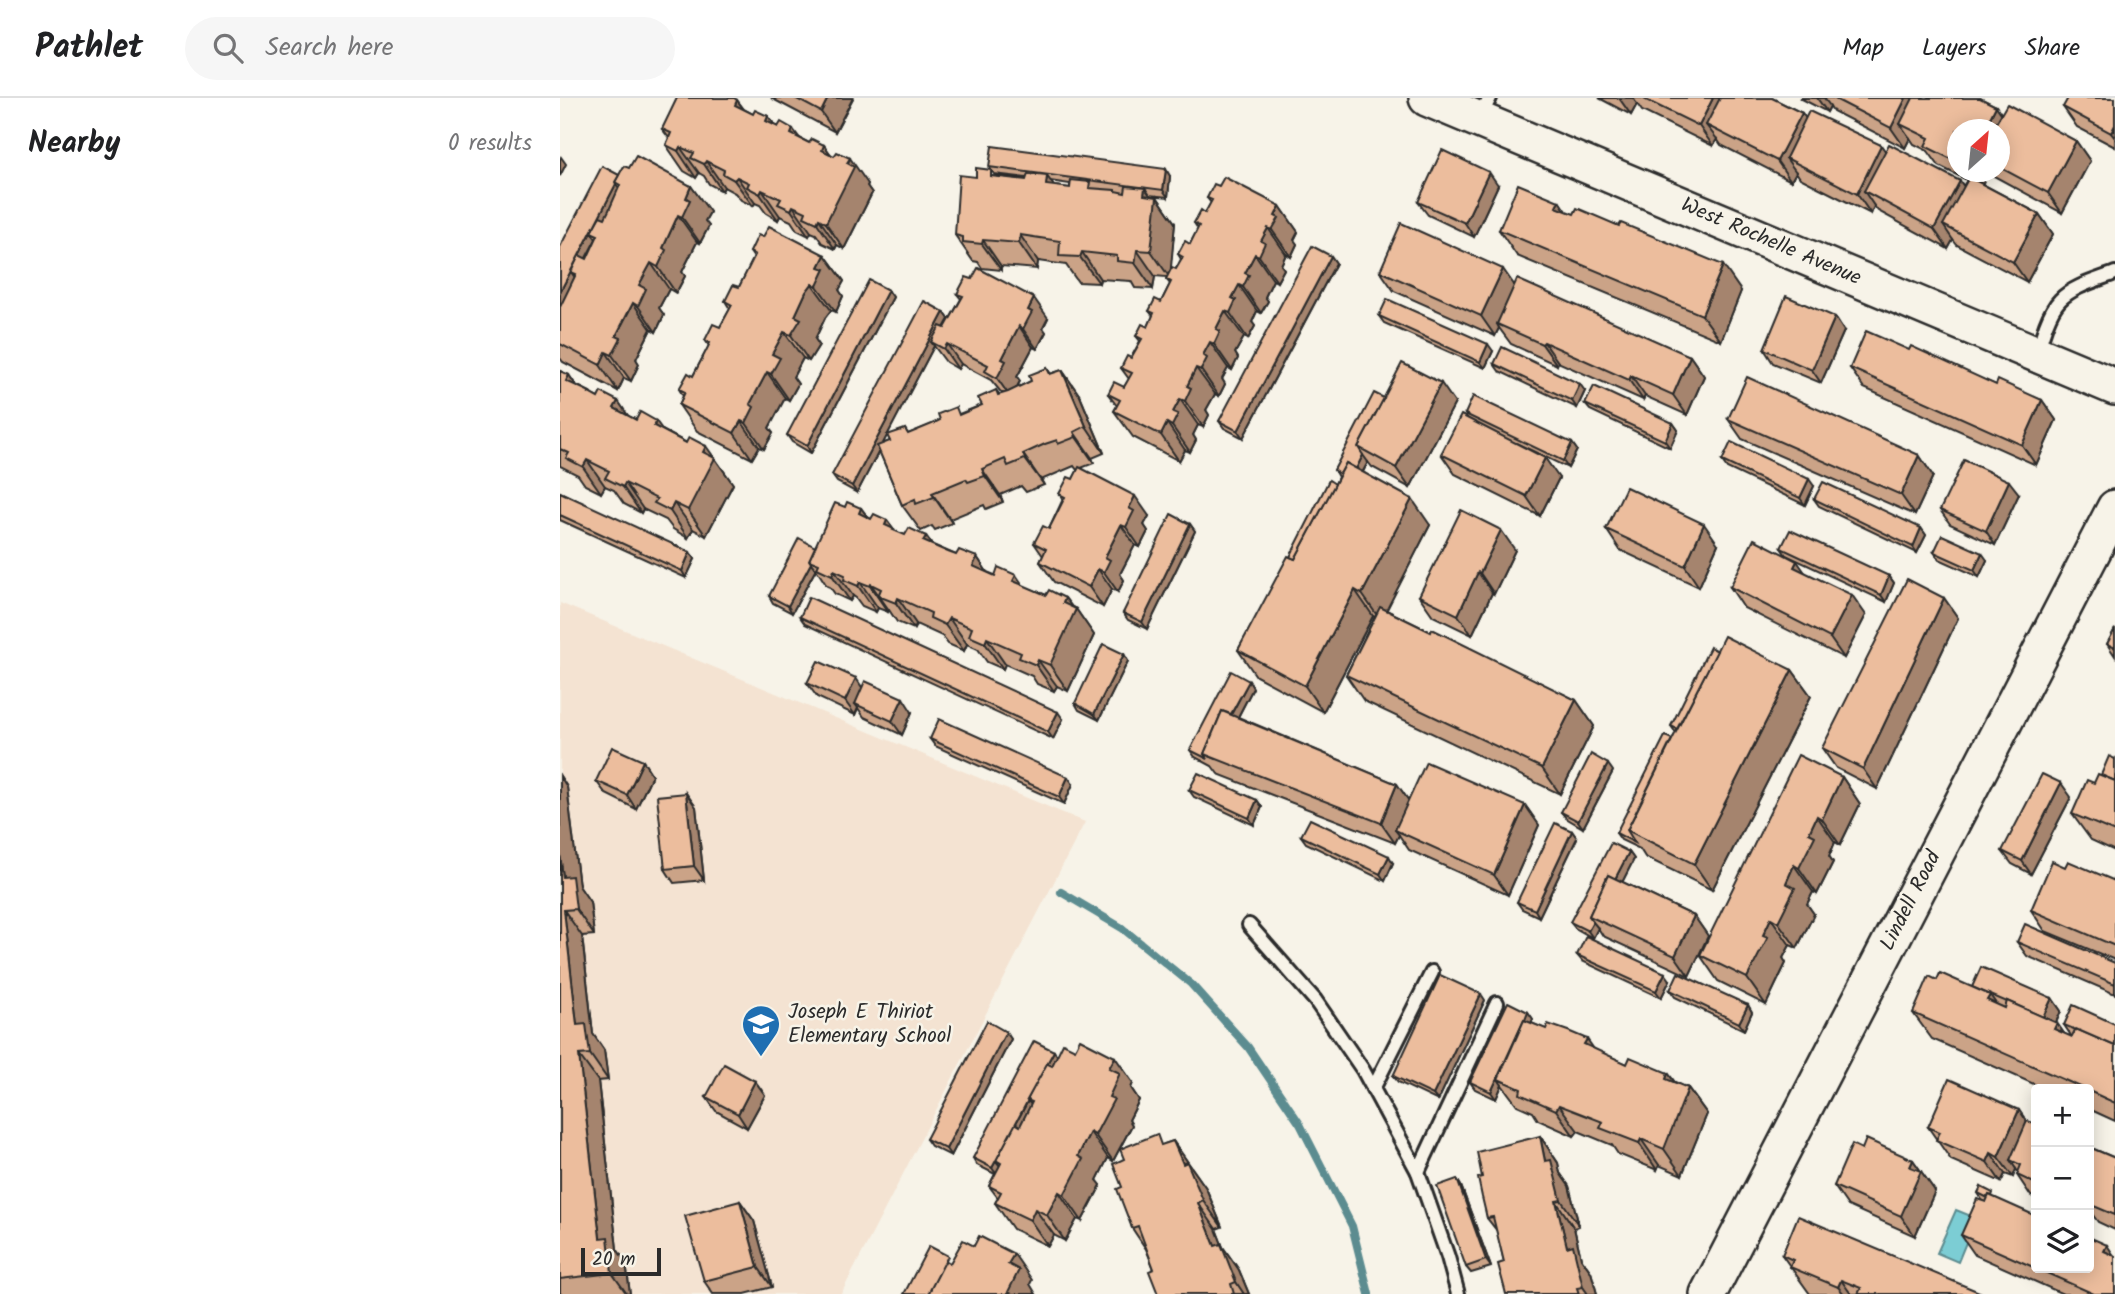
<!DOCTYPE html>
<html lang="en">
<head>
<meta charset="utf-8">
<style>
  body { margin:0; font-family:Kalam,sans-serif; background:#f6f6f6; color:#202124 }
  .controls { position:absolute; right:21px; bottom:21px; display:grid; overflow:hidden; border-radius:7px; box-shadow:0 4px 18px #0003 }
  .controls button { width:63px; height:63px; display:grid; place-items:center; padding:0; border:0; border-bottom:2px solid #e0e0e0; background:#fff; color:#202124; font:35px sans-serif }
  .compass { position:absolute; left:1387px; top:21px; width:63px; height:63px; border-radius:50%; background:#fff; box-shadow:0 4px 18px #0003; rotate:27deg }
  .scale { position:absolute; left:21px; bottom:18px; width:80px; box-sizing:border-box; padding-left:7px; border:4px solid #2b2b2b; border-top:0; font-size:19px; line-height:24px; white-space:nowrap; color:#2b2b2b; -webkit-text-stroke:5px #f7f3e8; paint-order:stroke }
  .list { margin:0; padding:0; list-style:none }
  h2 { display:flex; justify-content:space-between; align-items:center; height:91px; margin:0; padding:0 28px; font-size:30px }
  h2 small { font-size:23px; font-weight:400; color:#757577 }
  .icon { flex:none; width:38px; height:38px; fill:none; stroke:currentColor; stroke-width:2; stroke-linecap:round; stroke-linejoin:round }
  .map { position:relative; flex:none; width:1555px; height:1196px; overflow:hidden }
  header { display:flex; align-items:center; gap:42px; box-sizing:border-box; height:98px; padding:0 35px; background:#fff; border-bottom:2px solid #e0e0e0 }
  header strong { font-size:33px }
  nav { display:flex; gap:38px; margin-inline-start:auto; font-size:24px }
  .search { width:490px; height:63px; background:#f6f6f6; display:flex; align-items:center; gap:18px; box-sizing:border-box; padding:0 24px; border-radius:38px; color:#757577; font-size:26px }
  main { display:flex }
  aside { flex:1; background:#fff }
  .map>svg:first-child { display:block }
  .built { fill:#f4e3d2 }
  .water { fill:#7ccdd4; stroke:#5c8c90; stroke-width:2 }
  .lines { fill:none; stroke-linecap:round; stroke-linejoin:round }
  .stream { stroke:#5c8c90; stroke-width:8 }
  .lane-casing { stroke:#2b2b2b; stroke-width:18 }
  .secondary-casing { stroke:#2b2b2b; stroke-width:40 }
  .lane { stroke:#f7f3e8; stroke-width:12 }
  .secondary { stroke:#f7f3e8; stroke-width:35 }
  .wall { fill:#cba387; stroke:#2b2b2b; stroke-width:2; fill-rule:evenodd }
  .shaded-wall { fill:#a5846e; stroke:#2b2b2b; stroke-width:2 }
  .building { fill:#ecbd9d; stroke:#2b2b2b; stroke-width:2 }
  .labels { text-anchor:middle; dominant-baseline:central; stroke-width:5; stroke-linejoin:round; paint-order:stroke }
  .street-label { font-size:21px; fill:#2b2b2b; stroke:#f7f3e8 }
  .poi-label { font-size:21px; fill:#2b2b2b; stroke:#f7f3e8; text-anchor:start }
</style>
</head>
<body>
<header>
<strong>Pathlet</strong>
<div class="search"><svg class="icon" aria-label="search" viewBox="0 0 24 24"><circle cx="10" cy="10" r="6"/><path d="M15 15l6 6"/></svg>Search here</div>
<nav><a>Map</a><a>Layers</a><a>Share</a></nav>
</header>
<main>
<aside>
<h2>Nearby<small>0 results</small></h2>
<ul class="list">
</ul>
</aside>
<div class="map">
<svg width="1555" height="1196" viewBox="0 0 1555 1196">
  <rect width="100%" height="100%" fill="#f7f3e8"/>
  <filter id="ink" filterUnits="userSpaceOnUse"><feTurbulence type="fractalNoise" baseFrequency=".0143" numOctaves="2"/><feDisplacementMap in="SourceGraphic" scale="14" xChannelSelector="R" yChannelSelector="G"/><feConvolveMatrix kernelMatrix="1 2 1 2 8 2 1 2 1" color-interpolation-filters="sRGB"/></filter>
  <g filter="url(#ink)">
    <!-- built -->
    <path class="built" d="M 0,505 L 525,724 L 281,1196 L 0,1196 Z"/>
    <!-- water -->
    <path class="water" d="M 1396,1112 L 1416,1120 L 1398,1164 L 1377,1155 Z"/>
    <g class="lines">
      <!-- stream -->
      <path class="stream" d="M 501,794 L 562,830 L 631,886 L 688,949 L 740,1026 L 792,1128 L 809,1196"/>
      <defs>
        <g id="lane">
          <path d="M 919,21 L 930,0"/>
          <path d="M 1478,254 C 1481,240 1489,213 1500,202 C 1513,188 1538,182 1555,175"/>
          <path d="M 689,827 L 755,902 L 803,972 L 858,1074 L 888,1159 L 898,1196"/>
          <path d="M 813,991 L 872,874"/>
          <path d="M 858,1074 L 937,905"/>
        </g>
        <g id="secondary">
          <path d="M 867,0 L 1555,289"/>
          <path d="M 1148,1196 L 1555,410"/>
        </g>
      </defs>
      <!-- lane casing -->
      <use href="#lane" class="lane-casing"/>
      <!-- secondary casing -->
      <use href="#secondary" class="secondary-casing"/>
      <!-- lane -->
      <use href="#lane" class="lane"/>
      <!-- secondary -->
      <use href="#secondary" class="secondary"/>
    </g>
    <!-- wall -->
    <g class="wall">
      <path d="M 211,0 L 293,0 L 275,34 Z"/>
      <path d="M 1039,0 L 1212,0 L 1242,15 L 1245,20 L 1400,83 L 1403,88 L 1407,82 L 1379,68 L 1368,53 L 1354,46 L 1350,40 L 1345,50 L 1273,13 L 1270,8 L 1267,14 L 1240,0 L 1420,0 L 1436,8 L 1441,16 L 1516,43 L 1530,63 L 1502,115 L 1432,77 L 1430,74 L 1439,74 L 1439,32 L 1397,32 L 1397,74 L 1428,74 L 1422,86 L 1479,116 L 1493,136 L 1467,184 L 1397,147 L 1393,142 L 1388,151 L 1318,113 L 1314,108 L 1311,116 L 1240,80 L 1236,74 L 1231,83 L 1161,47 L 1157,41 L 1153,48 L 1082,13 L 1077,6 L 1071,17 Z"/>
      <path d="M 1555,0 L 1555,49 L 1517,29 L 1503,9 Z"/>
      <path d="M 177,2 L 184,11 L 193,16 L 208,18 L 215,27 L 249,45 L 264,47 L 271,57 L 308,86 L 307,88 L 312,95 L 284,151 L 277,147 L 275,151 L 262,145 L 256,136 L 251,134 L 249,138 L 237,132 L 231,123 L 220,118 L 218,122 L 206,115 L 200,107 L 195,105 L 193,108 L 181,102 L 175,95 L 164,89 L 162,93 L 149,86 L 144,78 L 139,75 L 136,80 L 124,73 L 106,47 L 109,40 L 102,31 Z"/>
      <path d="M 429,69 L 610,78 L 608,99 L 589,97 L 597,99 L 615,125 L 610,173 L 616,171 L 621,161 L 618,156 L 630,146 L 638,131 L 634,125 L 645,115 L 651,105 L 647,100 L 659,88 L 720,108 L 738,134 L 734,142 L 737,146 L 731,159 L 726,156 L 721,167 L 724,171 L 717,184 L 713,182 L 705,199 L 708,203 L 701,215 L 697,213 L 692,224 L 695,228 L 688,241 L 684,239 L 675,255 L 678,260 L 672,272 L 668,270 L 662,281 L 665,286 L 659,298 L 655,296 L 646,312 L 649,317 L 643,329 L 638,327 L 633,337 L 636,342 L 630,354 L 625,352 L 619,363 L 573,339 L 554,313 L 557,308 L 548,296 L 564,289 L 569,281 L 561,270 L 571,260 L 580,243 L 576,238 L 588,229 L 593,218 L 589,213 L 601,204 L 610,186 L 606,181 L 607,179 L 595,178 L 593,191 L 575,190 L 571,183 L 540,181 L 539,185 L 518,184 L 506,167 L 478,163 L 477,171 L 441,168 L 441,172 L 422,170 L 418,164 L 413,163 L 395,137 L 416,79 L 436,78 L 466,82 L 467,80 L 434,76 ZM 490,83 L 510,86 L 510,90 L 494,88 Z"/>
      <path d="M 69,70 L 131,88 L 150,114 L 145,123 L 149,128 L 140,145 L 137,144 L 122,174 L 125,178 L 116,195 L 109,191 L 99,210 L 104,217 L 96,234 L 91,231 L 76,261 L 79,266 L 71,283 L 64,280 L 58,293 L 3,264 L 0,260 L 0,149 L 59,77 Z"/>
      <path d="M 938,87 L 914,139 L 868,117 L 858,104 Z"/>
      <path d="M 999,103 L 1005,113 L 1181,193 L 1161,243 L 957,158 L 939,132 Z"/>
      <path d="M 203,139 L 265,157 L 284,183 L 279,192 L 283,198 L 276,214 L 271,212 L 265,220 L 255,241 L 259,247 L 249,263 L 243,260 L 233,279 L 238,286 L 229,302 L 225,300 L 209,330 L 213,335 L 204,351 L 199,349 L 192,361 L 137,333 L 119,307 L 123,298 L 119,291 L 133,278 L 149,248 L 145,242 L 160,229 L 170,211 L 165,203 L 179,189 L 194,160 L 190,154 Z"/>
      <path d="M 771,158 L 776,165 L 683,340 L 664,330 L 659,323 Z"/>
      <path d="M 820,173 L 954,187 L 1130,258 L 1144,278 L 1127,317 L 1085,298 L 1083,302 L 998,264 L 997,267 L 951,246 L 939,230 L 935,238 L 834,193 Z"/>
      <path d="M 328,192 L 333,199 L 251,355 L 232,344 L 227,337 Z"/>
      <path d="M 397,196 L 488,220 L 483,230 L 486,234 L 477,251 L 473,249 L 457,279 L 460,283 L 457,290 L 471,283 L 487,270 L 491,276 L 502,272 L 520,298 L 544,355 L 532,360 L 534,365 L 521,370 L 589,418 L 584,427 L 588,433 L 580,449 L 575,447 L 560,476 L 564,482 L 558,494 L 552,491 L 543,509 L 494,484 L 480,464 L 483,458 L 474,445 L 489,431 L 503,401 L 499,396 L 513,381 L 518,372 L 517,372 L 514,368 L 481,382 L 484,387 L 466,394 L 461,388 L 440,397 L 443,404 L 426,411 L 424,407 L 390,421 L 392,425 L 375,432 L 372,428 L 361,433 L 342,407 L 319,352 L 297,395 L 277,384 L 272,377 L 384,214 L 389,221 L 384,230 L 385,230 L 401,201 ZM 374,248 L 386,264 L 398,271 L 401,266 L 431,282 L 440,293 L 443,295 L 440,297 L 436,292 L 422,307 L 348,336 L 345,331 L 330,343 L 322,346 Z"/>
      <path d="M 819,218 L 933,253 L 925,270 L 824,225 Z"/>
      <path d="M 1284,233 L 1261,285 L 1213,265 L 1204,251 Z"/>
      <path d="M 1349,252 L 1436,287 L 1482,302 L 1496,322 L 1476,367 L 1304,290 L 1290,270 Z"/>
      <path d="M 934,266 L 1025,293 L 1017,310 L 939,273 Z"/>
      <path d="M 0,273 L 9,277 L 16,287 L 30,294 L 32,297 L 38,300 L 58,303 L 68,318 L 104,333 L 154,359 L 173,386 L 146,438 L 133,431 L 128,440 L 113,431 L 106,422 L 83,411 L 81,415 L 64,406 L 54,392 L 45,388 L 41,395 L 25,387 L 18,377 L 0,368 Z"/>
      <path d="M 824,300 L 895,305 L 850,390 L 812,369 L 808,364 L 803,374 L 870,427 L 826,512 L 871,534 L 1016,602 L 1034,628 L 1000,696 L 804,603 L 786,577 L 815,519 L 813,518 L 763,614 L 696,578 L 678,552 L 730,459 L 775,386 L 778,379 L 774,372 Z"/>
      <path d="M 1025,306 L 1113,325 L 1118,332 L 1110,350 L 1030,312 Z"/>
      <path d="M 905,316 L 1012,345 L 1017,352 L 1008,370 L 956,345 L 999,380 L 980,418 L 895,376 L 881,356 L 907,320 Z"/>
      <path d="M 1168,321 L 1359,357 L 1373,378 L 1355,417 L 1182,341 Z"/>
      <path d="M 1162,363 L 1254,388 L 1245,407 L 1167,370 Z"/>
      <path d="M 0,394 L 135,461 L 126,480 L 0,422 Z"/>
      <path d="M 1459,396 L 1435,447 L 1390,426 L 1380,412 Z"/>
      <path d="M 1254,401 L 1361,430 L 1366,437 L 1357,455 L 1259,408 Z"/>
      <path d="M 285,409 L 301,410 L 308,419 L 311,421 L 327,422 L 336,434 L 345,437 L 366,438 L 373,447 L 396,457 L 417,459 L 427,474 L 486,497 L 505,500 L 512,509 L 516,511 L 534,537 L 508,593 L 497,588 L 494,593 L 477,586 L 472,578 L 445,566 L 443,571 L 427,564 L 418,551 L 407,546 L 404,553 L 388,546 L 382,538 L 356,526 L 354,531 L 337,524 L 329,512 L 328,514 L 318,510 L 316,514 L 302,508 L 296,500 L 293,498 L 290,503 L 275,496 L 270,489 L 267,488 L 256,471 L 232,515 L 213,505 L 209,498 L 255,449 Z"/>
      <path d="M 630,426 L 635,433 L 587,531 L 568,522 L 563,515 Z"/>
      <path d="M 1046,431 L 1158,446 L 1139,489 L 1060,452 Z"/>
      <path d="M 1221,450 L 1329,478 L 1334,485 L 1326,504 L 1226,457 Z"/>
      <path d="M 955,452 L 934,496 L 932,495 L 912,537 L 873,518 L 859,498 Z"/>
      <path d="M 1374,454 L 1427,462 L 1419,479 L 1379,461 Z"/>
      <path d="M 1170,489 L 1306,517 L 1284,560 L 1184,510 Z"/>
      <path d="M 1384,500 L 1398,520 L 1317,691 L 1276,670 L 1262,650 Z"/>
      <path d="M 240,519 L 503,621 L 493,641 L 245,526 Z"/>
      <path d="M 1555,531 L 1555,558 L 1547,546 Z"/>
      <path d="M 1157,553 L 1232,572 L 1251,598 L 1152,792 L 1085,759 L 1080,751 L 1061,742 L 1056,735 L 1112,641 L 1116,635 L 1111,628 Z"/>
      <path d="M 564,556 L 568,563 L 539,622 L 519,612 L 515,605 Z"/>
      <path d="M 689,583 L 693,590 L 678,619 L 837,686 L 848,702 L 965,707 L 979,727 L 948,797 L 849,752 L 839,737 L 835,745 L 658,676 L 652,668 L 635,659 L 630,652 Z"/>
      <path d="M 247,585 L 302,589 L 352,614 L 342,637 L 304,619 L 298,610 L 295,617 L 257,599 Z"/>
      <path d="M 370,641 L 513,686 L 504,706 L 375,648 Z"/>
      <path d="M 1555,661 L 1555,753 L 1531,742 L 1512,716 L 1534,685 Z"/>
      <path d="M 83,663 L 92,677 L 76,711 L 46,696 L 36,683 Z"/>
      <path d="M 1053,673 L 1023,730 L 1006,720 L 1001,714 Z"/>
      <path d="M 0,678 L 7,689 L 19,788 L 30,804 L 34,837 L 22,838 L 33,936 L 44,952 L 48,982 L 38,983 L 57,1151 L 66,1165 L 70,1196 L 0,1196 Z"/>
      <path d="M 1282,679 L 1300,706 L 1280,747 L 1275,744 L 1269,758 L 1273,764 L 1257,796 L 1253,794 L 1247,806 L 1254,816 L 1237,850 L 1230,847 L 1223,860 L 1226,865 L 1206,907 L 1158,883 L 1140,857 Z"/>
      <path d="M 629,692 L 697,702 L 702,709 L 694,727 L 634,699 Z"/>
      <path d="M 126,695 L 136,709 L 144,782 L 114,785 L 105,771 Z"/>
      <path d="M 1511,699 L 1471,776 L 1452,766 L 1442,753 Z"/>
      <path d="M 1012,733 L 1017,740 L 979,819 L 962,811 L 957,804 Z"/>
      <path d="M 741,738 L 833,765 L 825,783 L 746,745 Z"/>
      <path d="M 1069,754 L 1074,761 L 1062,784 L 1134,818 L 1148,838 L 1129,878 L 1043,838 L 1038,830 L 1033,840 L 1015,830 L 1010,824 Z"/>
      <path d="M 1505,769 L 1555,783 L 1555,862 L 1485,833 L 1471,812 Z"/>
      <path d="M 1457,844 L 1555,865 L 1555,896 L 1467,858 Z"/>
      <path d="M 1017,857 L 1110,882 L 1101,900 L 1022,863 Z"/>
      <path d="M 1377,882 L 1412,889 L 1492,900 L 1501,913 L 1496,925 L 1504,936 L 1512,939 L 1504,927 L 1555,926 L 1555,1023 L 1529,1011 L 1529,991 L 1485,991 L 1372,941 L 1353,915 Z"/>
      <path d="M 1110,892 L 1188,907 L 1192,914 L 1184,932 L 1115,899 Z"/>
      <path d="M 925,902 L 878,1003 L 838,984 L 833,978 Z"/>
      <path d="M 968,914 L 973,921 L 971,925 L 1067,966 L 1108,975 L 1115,984 L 1128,990 L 1147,1016 L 1122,1077 L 1099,1067 L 1097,1072 L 1058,1056 L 1052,1047 L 1018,1033 L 1014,1038 L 978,1022 L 973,1014 L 957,1007 L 942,987 L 936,1001 L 915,991 L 910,984 Z"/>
      <path d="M 446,934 L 451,941 L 391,1058 L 371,1048 L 366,1041 Z"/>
      <path d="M 497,957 L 573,985 L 571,990 L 579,1002 L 569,1022 L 572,1027 L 553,1063 L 548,1060 L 537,1082 L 541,1087 L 522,1123 L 517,1121 L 505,1143 L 494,1137 L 488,1148 L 453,1131 L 435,1105 L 438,1100 L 429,1088 L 435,1076 L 417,1067 L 413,1060 Z"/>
      <path d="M 195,983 L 205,997 L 187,1030 L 156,1013 L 146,999 Z"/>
      <path d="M 1467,1023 L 1476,1026 L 1476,1100 L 1471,1098 L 1457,1077 L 1458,1074 L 1456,1071 L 1453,1079 L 1445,1076 L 1441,1084 L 1391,1062 L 1368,1029 Z"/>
      <path d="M 980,1038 L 998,1065 L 1000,1075 L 1009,1088 L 1019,1128 L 1014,1130 L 1021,1160 L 1031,1174 L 1037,1196 L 946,1196 L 944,1164 L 937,1133 L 927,1120 L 922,1079 Z"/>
      <path d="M 613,1043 L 646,1090 L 662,1129 L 656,1131 L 663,1149 L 679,1172 L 689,1196 L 598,1196 L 594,1171 L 586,1151 L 572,1130 L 562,1089 L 604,1046 Z"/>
      <path d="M 1529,1049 L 1555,1060 L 1555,1132 L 1538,1124 L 1529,1112 L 1529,1114 Z"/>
      <path d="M 1302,1051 L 1353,1062 L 1375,1093 L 1355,1138 L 1288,1108 L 1274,1088 Z"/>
      <path d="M 897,1081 L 901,1088 L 931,1169 L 911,1175 L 906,1169 Z"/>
      <path d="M 1421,1089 L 1476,1170 L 1555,1196 L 1503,1196 L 1415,1157 L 1401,1137 L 1426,1104 L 1422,1102 L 1418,1095 Z"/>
      <path d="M 180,1103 L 194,1123 L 212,1189 L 185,1196 L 153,1196 L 144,1183 Z"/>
      <path d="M 1222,1157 L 1424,1196 L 1250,1196 Z"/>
    </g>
    <!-- shaded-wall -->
    <g class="shaded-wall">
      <path d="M 268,0 L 293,0 L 275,34 L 261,14 Z"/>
      <path d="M 1059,0 L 1073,0 L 1077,6 L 1071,17 Z"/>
      <path d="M 1153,0 L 1176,0 L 1146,27 L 1157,41 L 1153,48 L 1139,28 Z"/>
      <path d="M 1257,0 L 1264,0 L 1270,8 L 1267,14 Z"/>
      <path d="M 1346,0 L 1370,0 L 1340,26 L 1350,40 L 1345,50 L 1331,30 Z"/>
      <path d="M 177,2 L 195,28 L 175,7 Z"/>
      <path d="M 1436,8 L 1450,28 L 1439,32 L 1424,32 Z"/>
      <path d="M 1242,15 L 1256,35 L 1226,60 L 1236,74 L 1231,83 L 1217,63 Z"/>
      <path d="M 208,18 L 227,44 L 206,23 Z"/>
      <path d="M 1555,27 L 1555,40 L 1551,35 Z"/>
      <path d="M 233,31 L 252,57 L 231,36 Z"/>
      <path d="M 1516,43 L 1530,63 L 1502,115 L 1488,95 Z"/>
      <path d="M 264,47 L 283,73 L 262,52 Z"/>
      <path d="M 1321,47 L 1335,67 L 1304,93 L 1314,108 L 1311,116 L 1297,96 Z"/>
      <path d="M 120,49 L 139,75 L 136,80 L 118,53 Z"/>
      <path d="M 1,59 L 6,66 L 0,78 L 0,61 Z"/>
      <path d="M 290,60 L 308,86 L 307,88 L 312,95 L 284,151 L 266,125 Z"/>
      <path d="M 146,63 L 164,89 L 162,93 L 144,66 Z"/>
      <path d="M 606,71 L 610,78 L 608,99 L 603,92 Z"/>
      <path d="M 929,74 L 938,87 L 914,139 L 905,125 Z"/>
      <path d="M 1410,74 L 1428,74 L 1421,89 Z"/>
      <path d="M 487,78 L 505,104 L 486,87 Z"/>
      <path d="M 177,79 L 195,105 L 193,108 L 174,82 Z"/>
      <path d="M 1400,83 L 1414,103 L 1383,127 L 1393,142 L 1388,151 L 1374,131 Z"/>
      <path d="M 56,86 L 61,93 L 38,137 L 31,134 Z"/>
      <path d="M 131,88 L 150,114 L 145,123 L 149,128 L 140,145 L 122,119 L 126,100 Z"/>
      <path d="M 585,90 L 596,106 L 597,99 L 615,125 L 610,180 L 591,153 L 584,97 Z"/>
      <path d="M 202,92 L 220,118 L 218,122 L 200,96 Z"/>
      <path d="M 999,103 L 1017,129 L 996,109 Z"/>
      <path d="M 233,108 L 251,134 L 249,138 L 231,112 Z"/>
      <path d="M 720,108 L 738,134 L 734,142 L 737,146 L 731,159 L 712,132 L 715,118 Z"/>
      <path d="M 1479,116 L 1493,136 L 1467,184 L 1453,164 Z"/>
      <path d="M 118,117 L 137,144 L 122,174 L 125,178 L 116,195 L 98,169 L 103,150 Z"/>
      <path d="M 259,121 L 277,147 L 275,151 L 257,125 Z"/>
      <path d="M 708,130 L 726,156 L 721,167 L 724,171 L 717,184 L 699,158 L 701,143 Z"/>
      <path d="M 31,134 L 36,141 L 17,177 L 11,174 L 16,181 L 0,210 L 0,194 Z"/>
      <path d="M 460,137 L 478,163 L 477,171 L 459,145 Z"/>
      <path d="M 423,142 L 441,168 L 441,172 L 422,146 Z"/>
      <path d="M 577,152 L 595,178 L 593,191 L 575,165 Z"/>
      <path d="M 522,154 L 540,181 L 539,185 L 520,159 Z"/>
      <path d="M 695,156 L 713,182 L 705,199 L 708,203 L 701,215 L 683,189 L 685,175 Z"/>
      <path d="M 265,157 L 284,183 L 279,192 L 283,198 L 276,214 L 257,188 L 259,169 Z"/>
      <path d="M 771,158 L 776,165 L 683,340 L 678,333 Z"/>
      <path d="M 91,165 L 109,191 L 99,210 L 104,217 L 96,234 L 78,208 L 79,187 Z"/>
      <path d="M 1163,167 L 1181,193 L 1161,243 L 1142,217 Z"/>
      <path d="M 943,171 L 957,191 L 937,226 L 939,230 L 935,238 L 921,218 Z"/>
      <path d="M 252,186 L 271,212 L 265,220 L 255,241 L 259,247 L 249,263 L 231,237 L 235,218 L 246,194 Z"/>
      <path d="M 679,187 L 697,213 L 692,224 L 695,228 L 688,241 L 670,215 L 672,200 Z"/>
      <path d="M 328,192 L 333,199 L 251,355 L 247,348 Z"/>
      <path d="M 474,200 L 488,220 L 483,230 L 486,234 L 477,251 L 463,231 L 468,212 Z"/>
      <path d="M 73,205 L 91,231 L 76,261 L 79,266 L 71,283 L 52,257 L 56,238 Z"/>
      <path d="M 665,213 L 684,239 L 675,255 L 678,260 L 672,272 L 654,246 L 656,231 Z"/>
      <path d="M 384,214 L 389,221 L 375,246 L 371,244 L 374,248 L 297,395 L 292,388 Z"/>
      <path d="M 1275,219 L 1284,233 L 1261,285 L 1252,272 Z"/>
      <path d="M 459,228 L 473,249 L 457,279 L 460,283 L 451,300 L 437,280 L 442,261 Z"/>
      <path d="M 224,234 L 243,260 L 233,279 L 238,286 L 229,302 L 211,276 L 212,256 Z"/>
      <path d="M 650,244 L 668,270 L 662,281 L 665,286 L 659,298 L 641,272 L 643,257 Z"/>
      <path d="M 984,244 L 998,264 L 997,267 L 982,246 Z"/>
      <path d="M 387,246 L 401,266 L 398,271 L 384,251 Z"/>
      <path d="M 928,246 L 933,253 L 925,270 L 920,264 Z"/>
      <path d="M 46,254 L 64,280 L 58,293 L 40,267 Z"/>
      <path d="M 1130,258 L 1144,278 L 1127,317 L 1113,297 Z"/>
      <path d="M 636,270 L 655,296 L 646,312 L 649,317 L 643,329 L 625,303 L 627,288 Z"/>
      <path d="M 502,272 L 520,298 L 544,355 L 526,328 Z"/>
      <path d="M 207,274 L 225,300 L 209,330 L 213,335 L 204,351 L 186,325 L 190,306 Z"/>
      <path d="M 9,277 L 27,304 L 6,283 Z"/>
      <path d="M 1071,278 L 1085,298 L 1083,302 L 1069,282 Z"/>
      <path d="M 881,285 L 895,305 L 850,390 L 836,370 Z"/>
      <path d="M 1020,286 L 1025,293 L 1017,310 L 1012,303 Z"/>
      <path d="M 620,301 L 638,327 L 633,337 L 636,342 L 630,354 L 612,328 L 613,314 Z"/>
      <path d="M 1482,302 L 1496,322 L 1476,367 L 1462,347 Z"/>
      <path d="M 58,303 L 76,329 L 54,310 Z"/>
      <path d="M 96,323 L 115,349 L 94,328 Z"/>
      <path d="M 181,323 L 199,349 L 192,361 L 174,335 Z"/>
      <path d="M 607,325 L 625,352 L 619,363 L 601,337 Z"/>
      <path d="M 1113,325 L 1118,332 L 1110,350 L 1105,343 Z"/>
      <path d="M 514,334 L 532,360 L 534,365 L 516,339 Z"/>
      <path d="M 1012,345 L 1017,352 L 1008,370 L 1003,363 Z"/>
      <path d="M 146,348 L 173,386 L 146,438 L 128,412 L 143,354 Z"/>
      <path d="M 463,356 L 481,382 L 484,387 L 465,361 Z"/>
      <path d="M 803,357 L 808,364 L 795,388 L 791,381 Z"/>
      <path d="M 1359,357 L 1373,378 L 1355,417 L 1341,397 Z"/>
      <path d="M 985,360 L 999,380 L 980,418 L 966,398 Z"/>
      <path d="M 27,362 L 45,388 L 41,395 L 23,369 Z"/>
      <path d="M 422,371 L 440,397 L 443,404 L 425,378 Z"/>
      <path d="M 1249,381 L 1254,388 L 1245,407 L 1240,400 Z"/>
      <path d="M 1449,383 L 1459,396 L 1435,447 L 1426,433 Z"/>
      <path d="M 65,385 L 83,411 L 81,415 L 63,389 Z"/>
      <path d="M 372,395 L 390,421 L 392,425 L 374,399 Z"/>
      <path d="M 575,398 L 589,418 L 584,427 L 588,433 L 580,449 L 566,429 L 569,410 Z"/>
      <path d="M 852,401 L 870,427 L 821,523 L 802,496 Z"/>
      <path d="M 114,405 L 133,431 L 128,440 L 110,413 Z"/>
      <path d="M 301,410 L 320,436 L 299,415 Z"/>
      <path d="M 327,422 L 334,431 L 353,457 L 325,427 Z"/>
      <path d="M 630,426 L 635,433 L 587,531 L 582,524 Z"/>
      <path d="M 1144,426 L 1158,446 L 1139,489 L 1125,468 Z"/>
      <path d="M 561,427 L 575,447 L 560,476 L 564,482 L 558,494 L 544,474 L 545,459 Z"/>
      <path d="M 1361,430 L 1366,437 L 1357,455 L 1353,449 Z"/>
      <path d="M 941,432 L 955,452 L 934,496 L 920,475 Z"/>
      <path d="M 366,438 L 384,464 L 363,443 Z"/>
      <path d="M 130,454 L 135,461 L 126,480 L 122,473 Z"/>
      <path d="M 1422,455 L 1427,462 L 1419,479 L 1414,472 Z"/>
      <path d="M 417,459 L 435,486 L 413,468 Z"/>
      <path d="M 1237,463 L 1251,483 L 1234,469 Z"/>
      <path d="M 251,465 L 256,471 L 232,515 L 228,508 Z"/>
      <path d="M 538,471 L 552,491 L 543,509 L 529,489 Z"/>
      <path d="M 274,472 L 293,498 L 290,503 L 272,477 Z"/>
      <path d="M 918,474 L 932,495 L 912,537 L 898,517 Z"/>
      <path d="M 456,477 L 474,503 L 453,483 Z"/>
      <path d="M 1329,478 L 1334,485 L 1326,504 L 1321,497 Z"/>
      <path d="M 300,484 L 318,510 L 316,514 L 298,488 Z"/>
      <path d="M 311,486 L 329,512 L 328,514 L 310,488 Z"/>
      <path d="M 795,492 L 813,518 L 763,614 L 745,588 Z"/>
      <path d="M 1292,497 L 1306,517 L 1284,560 L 1270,540 Z"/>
      <path d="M 338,500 L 356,526 L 354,531 L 336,505 Z"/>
      <path d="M 505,500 L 515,513 L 516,511 L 534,537 L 508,593 L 490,567 L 503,505 Z"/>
      <path d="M 1384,500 L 1398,520 L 1317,691 L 1303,671 Z"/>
      <path d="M 389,520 L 407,546 L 404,553 L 385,527 Z"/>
      <path d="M 427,540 L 445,566 L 443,571 L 425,545 Z"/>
      <path d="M 564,556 L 568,563 L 539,622 L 534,616 Z"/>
      <path d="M 478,562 L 497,588 L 494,593 L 476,567 Z"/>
      <path d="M 1232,572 L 1251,598 L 1152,792 L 1134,766 Z"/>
      <path d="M 296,580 L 305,594 L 295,606 L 298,610 L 295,617 L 285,603 Z"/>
      <path d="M 689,583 L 693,590 L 656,661 L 649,658 Z"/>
      <path d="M 343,600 L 352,614 L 342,637 L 332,623 Z"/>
      <path d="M 1016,602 L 1034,628 L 1000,696 L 982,670 Z"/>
      <path d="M 498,614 L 503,621 L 493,641 L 488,634 Z"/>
      <path d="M 83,663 L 92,677 L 76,711 L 67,697 Z"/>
      <path d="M 1048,666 L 1053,673 L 1023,730 L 1018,723 Z"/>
      <path d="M 0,678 L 7,689 L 19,788 L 30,804 L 34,837 L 16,811 L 3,779 L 0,757 Z"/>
      <path d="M 508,679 L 513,686 L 504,706 L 499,699 Z"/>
      <path d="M 1282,679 L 1300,706 L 1280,747 L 1262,721 Z"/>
      <path d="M 1501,685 L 1511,699 L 1471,776 L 1462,763 Z"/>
      <path d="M 837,686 L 851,706 L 835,732 L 839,737 L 835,745 L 821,725 Z"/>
      <path d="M 126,695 L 136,709 L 144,782 L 134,768 Z"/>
      <path d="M 697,702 L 702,709 L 694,727 L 689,720 Z"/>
      <path d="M 965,707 L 979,727 L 948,797 L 934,777 Z"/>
      <path d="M 1257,718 L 1275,744 L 1269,758 L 1273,764 L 1257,796 L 1239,770 L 1249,735 Z"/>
      <path d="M 1012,733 L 1017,740 L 979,819 L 975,812 Z"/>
      <path d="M 1069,754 L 1074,761 L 1042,824 L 1035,820 Z"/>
      <path d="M 829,758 L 833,765 L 825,783 L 820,776 Z"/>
      <path d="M 1234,767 L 1253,794 L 1247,806 L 1254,816 L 1237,850 L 1218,824 L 1226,785 Z"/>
      <path d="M 4,812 L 22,838 L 33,936 L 44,952 L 48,982 L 30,956 L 17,927 Z"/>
      <path d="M 1134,818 L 1148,838 L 1129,878 L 1115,858 Z"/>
      <path d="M 1211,820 L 1230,847 L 1223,860 L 1226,865 L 1206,907 L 1187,880 L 1203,837 Z"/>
      <path d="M 1033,824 L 1038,830 L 1033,840 L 1028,833 Z"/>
      <path d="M 1105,875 L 1110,882 L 1101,900 L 1096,893 Z"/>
      <path d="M 921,896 L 925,902 L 878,1003 L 873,997 Z"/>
      <path d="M 1430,897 L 1448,923 L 1427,902 Z"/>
      <path d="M 1492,900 L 1501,913 L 1492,933 L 1483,919 Z"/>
      <path d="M 1188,907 L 1192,914 L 1184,932 L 1179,925 Z"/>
      <path d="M 968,914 L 973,921 L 944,984 L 938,981 L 942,987 L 936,1001 L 931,994 Z"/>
      <path d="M 1497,925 L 1515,951 L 1494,931 Z"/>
      <path d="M 446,934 L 451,941 L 391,1058 L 386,1051 Z"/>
      <path d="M 1027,941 L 1045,967 L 1024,946 Z"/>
      <path d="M 494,953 L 499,960 L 472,1004 L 468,1002 Z"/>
      <path d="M 19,957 L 38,983 L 57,1151 L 66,1165 L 70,1196 L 67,1196 L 52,1175 L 40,1140 Z"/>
      <path d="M 555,959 L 573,985 L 571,990 L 579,1002 L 569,1022 L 572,1027 L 553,1063 L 535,1037 L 549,999 L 549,970 Z"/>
      <path d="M 1108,975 L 1125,999 L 1128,990 L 1147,1016 L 1122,1077 L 1104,1051 L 1106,981 Z"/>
      <path d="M 195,983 L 205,997 L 187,1030 L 178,1016 Z"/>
      <path d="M 468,1003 L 473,1009 L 441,1065 L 436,1062 Z"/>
      <path d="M 999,1007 L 1018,1033 L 1014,1038 L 996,1012 Z"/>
      <path d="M 1459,1012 L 1473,1032 L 1450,1062 L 1456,1071 L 1453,1079 L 1438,1059 Z"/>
      <path d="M 530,1034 L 548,1060 L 537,1082 L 541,1087 L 522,1123 L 504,1097 L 518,1058 Z"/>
      <path d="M 980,1038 L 998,1065 L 1000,1075 L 1009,1088 L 1019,1128 L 1001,1102 L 985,1063 Z"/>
      <path d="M 1081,1041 L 1099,1067 L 1097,1072 L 1079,1045 Z"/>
      <path d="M 613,1043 L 646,1090 L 662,1129 L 643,1102 L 623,1066 Z"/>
      <path d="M 1431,1055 L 1445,1076 L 1441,1084 L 1427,1064 Z"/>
      <path d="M 1353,1062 L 1375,1093 L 1355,1138 L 1341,1118 L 1350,1069 Z"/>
      <path d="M 436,1063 L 441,1069 L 437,1077 L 432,1070 Z"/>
      <path d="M 897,1081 L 901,1088 L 931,1169 L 926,1162 Z"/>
      <path d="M 499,1094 L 517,1121 L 505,1143 L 487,1117 Z"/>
      <path d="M 180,1103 L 194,1123 L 212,1189 L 198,1169 Z"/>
      <path d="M 996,1103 L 1014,1130 L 1021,1160 L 1031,1174 L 1037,1196 L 1028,1196 L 1023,1189 L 1007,1149 Z"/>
      <path d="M 638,1105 L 656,1131 L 663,1149 L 679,1172 L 689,1196 L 684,1196 L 676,1184 L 655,1148 Z"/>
      <path d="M 475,1111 L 494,1137 L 488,1148 L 470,1122 Z"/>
      <path d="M 1547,1147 L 1555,1159 L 1544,1153 Z"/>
      <path d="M 454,1156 L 472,1182 L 470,1186 L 476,1196 L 450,1196 L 448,1194 L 448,1166 Z"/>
      <path d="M 1281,1182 L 1291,1196 L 1284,1196 L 1278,1189 Z"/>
    </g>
    <!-- building -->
    <g class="building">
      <path d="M 117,0 L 174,0 L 177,2 L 175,7 L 193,16 L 195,12 L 208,18 L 206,23 L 218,29 L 221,24 L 233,31 L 231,36 L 249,45 L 252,41 L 264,47 L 262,52 L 274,58 L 277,54 L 290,60 L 287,65 L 294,69 L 266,125 L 259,121 L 257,125 L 244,119 L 246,114 L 233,108 L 231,112 L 218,106 L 221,101 L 202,92 L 200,96 L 187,89 L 189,85 L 177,79 L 174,82 L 163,76 L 164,72 L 146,63 L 144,66 L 131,60 L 134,55 L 120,49 L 118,53 L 106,47 L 111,35 L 102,31 Z"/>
      <path d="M 235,0 L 268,0 L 261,14 Z"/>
      <path d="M 1082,0 L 1153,0 L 1139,28 Z"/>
      <path d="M 1160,0 L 1212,0 L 1242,15 L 1217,63 L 1146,27 Z"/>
      <path d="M 1273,0 L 1346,0 L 1331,30 Z"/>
      <path d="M 1353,0 L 1420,0 L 1436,8 L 1424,32 L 1397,32 L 1397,64 L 1365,48 L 1369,40 L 1340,26 Z"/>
      <path d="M 1508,0 L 1555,0 L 1555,27 L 1551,35 L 1503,9 Z"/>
      <path d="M 1447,6 L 1516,43 L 1488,95 L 1439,69 L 1439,32 L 1432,32 Z"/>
      <path d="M 1249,13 L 1321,47 L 1297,96 L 1226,60 Z"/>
      <path d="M 1329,46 L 1400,83 L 1374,131 L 1304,93 Z"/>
      <path d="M 432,48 L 606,71 L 603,92 L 429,69 Z"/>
      <path d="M 882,52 L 929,74 L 905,125 L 858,104 Z"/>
      <path d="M 76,58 L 131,88 L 126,100 L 130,102 L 122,119 L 118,117 L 103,150 L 106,152 L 98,169 L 91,165 L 79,187 L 86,191 L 78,208 L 73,205 L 56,238 L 61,240 L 52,257 L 46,254 L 40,267 L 0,246 L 0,209 L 16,176 L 11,174 L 19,157 L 27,161 L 38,137 L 31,134 L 40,118 L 45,120 L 49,112 L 60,87 L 55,84 L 64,68 L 69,70 Z"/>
      <path d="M 42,68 L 59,77 L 55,84 L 56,86 L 0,194 L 0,149 Z"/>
      <path d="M 416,70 L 431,72 L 431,78 L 466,82 L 468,76 L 487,78 L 486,87 L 510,90 L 511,82 L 530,84 L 529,90 L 555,92 L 555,93 L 565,95 L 566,88 L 585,90 L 584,97 L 597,99 L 591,153 L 577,152 L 575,165 L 557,163 L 557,158 L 522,154 L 520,159 L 499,158 L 500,143 L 460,137 L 459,145 L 423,142 L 422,146 L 403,144 L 403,139 L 395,137 L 399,77 L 416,79 Z"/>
      <path d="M 664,79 L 720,108 L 715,118 L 719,120 L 712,132 L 708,130 L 701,143 L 705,145 L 699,158 L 695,156 L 685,175 L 689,177 L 683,189 L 679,187 L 672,200 L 676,202 L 670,215 L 665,213 L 656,231 L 660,233 L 654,246 L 650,244 L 643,257 L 647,260 L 641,272 L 636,270 L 627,288 L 631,290 L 625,303 L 620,301 L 613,314 L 618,316 L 612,328 L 607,325 L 601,337 L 554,313 L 560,302 L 548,296 L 554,284 L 564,289 L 572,275 L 561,270 L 567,258 L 571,260 L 582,241 L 576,238 L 582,226 L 588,229 L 594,215 L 589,213 L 595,201 L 601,204 L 611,184 L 606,181 L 612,169 L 616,171 L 623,159 L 618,156 L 625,143 L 630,146 L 639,128 L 634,125 L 641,112 L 645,115 L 652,102 L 647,100 L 654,86 L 659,88 Z"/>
      <path d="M 1409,79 L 1479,116 L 1453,164 L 1383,127 Z"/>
      <path d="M 958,86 L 999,103 L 996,109 L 1014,116 L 1017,110 L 1059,128 L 1061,125 L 1163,167 L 1142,217 L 939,132 Z"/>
      <path d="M 841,125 L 943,171 L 921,218 L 820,173 Z"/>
      <path d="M 209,128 L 265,157 L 259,169 L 265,171 L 257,188 L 252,186 L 246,194 L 235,218 L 241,221 L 231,237 L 224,234 L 212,256 L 220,260 L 211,276 L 207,274 L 190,306 L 194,309 L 186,325 L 181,323 L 174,335 L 119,307 L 125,294 L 119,291 L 128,275 L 133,278 L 145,255 L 150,245 L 145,242 L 153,226 L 160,229 L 172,207 L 165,203 L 173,187 L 179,189 L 195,157 L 190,154 L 198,137 L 203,139 Z"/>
      <path d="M 752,148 L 771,158 L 678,333 L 659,323 Z"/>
      <path d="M 418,170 L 474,200 L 468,212 L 472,214 L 463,231 L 459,228 L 442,261 L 446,263 L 437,280 L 425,273 L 428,267 L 387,246 L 384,251 L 371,244 L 380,228 L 385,230 L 403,198 L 397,196 L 406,179 L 412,181 Z"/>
      <path d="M 957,181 L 1130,258 L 1113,297 L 1071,278 L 1069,282 L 984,244 L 982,246 L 937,226 Z"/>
      <path d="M 309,182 L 328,192 L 247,348 L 227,337 Z"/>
      <path d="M 1226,198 L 1275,219 L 1252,272 L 1204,251 Z"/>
      <path d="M 827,201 L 928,246 L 920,264 L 819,218 Z"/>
      <path d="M 364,203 L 384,214 L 292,388 L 272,377 Z"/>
      <path d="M 1306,233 L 1349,252 L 1351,248 L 1436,287 L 1438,282 L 1482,302 L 1462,347 L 1290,270 Z"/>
      <path d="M 942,249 L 1020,286 L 1012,303 L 934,266 Z"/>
      <path d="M 842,265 L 881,285 L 836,370 L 798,349 Z"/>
      <path d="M 487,270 L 490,276 L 502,272 L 526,328 L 514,334 L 516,339 L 498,346 L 497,342 L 485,346 L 463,356 L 465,361 L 448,368 L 445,361 L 422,371 L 425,378 L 408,384 L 406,381 L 372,395 L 374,399 L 356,406 L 355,401 L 342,407 L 317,348 L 330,343 L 327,337 L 345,331 L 348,336 L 372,326 L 380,322 L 378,316 L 396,309 L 399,317 L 422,307 L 418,300 L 436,292 L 438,297 L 448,294 L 471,283 L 469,277 Z"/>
      <path d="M 0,273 L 9,277 L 6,283 L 30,294 L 29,295 L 38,300 L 41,294 L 58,303 L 54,310 L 76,322 L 80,314 L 96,323 L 94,328 L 126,345 L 129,339 L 146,348 L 143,354 L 155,360 L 128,412 L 114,405 L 110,413 L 94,405 L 97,401 L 65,385 L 63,389 L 45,380 L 49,373 L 27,362 L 23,369 L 6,360 L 9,355 L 0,351 Z"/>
      <path d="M 1187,279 L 1359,357 L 1341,397 L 1168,321 Z"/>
      <path d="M 1034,288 L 1113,325 L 1105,343 L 1025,306 Z"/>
      <path d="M 814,295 L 824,300 L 798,349 L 803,357 L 796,371 L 786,365 L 780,376 L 774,372 Z"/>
      <path d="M 913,298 L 1012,345 L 1003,363 L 905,316 Z"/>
      <path d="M 901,317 L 985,360 L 966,398 L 881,356 Z"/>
      <path d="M 1171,344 L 1249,381 L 1240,400 L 1162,363 Z"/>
      <path d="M 1404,362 L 1449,383 L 1426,433 L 1380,412 Z"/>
      <path d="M 786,365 L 852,401 L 802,496 L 795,492 L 745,588 L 678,552 L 728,458 L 735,461 Z"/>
      <path d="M 519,369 L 575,398 L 569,410 L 574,413 L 566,429 L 561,427 L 545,459 L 550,462 L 544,474 L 538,471 L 529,489 L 480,464 L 486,451 L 474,445 L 483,428 L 489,431 L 505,399 L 499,396 L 508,379 L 513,381 Z"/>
      <path d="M 769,382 L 775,386 L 735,461 L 730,459 Z"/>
      <path d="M 1263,384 L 1361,430 L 1353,449 L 1254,401 Z"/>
      <path d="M 1066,389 L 1144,426 L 1125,468 L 1046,431 Z"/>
      <path d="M 0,394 L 130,454 L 122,473 L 0,417 Z"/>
      <path d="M 287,404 L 301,410 L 299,415 L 311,421 L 314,416 L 327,422 L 325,427 L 334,431 L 333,432 L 345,437 L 349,430 L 366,438 L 363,443 L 388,454 L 396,457 L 399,452 L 417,459 L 413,468 L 435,478 L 438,469 L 456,477 L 453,483 L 463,487 L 486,497 L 489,492 L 505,500 L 503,505 L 516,511 L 490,567 L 478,562 L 476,567 L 459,560 L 461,555 L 427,540 L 425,545 L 409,538 L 412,530 L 389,520 L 385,527 L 370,520 L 371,515 L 338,500 L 336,505 L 318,498 L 321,491 L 311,486 L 310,488 L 300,484 L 298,488 L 284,482 L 285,477 L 274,472 L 272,477 L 257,470 L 259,466 L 249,462 L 275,405 L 285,409 Z"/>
      <path d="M 901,412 L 941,432 L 920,475 L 918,474 L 898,517 L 859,498 Z"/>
      <path d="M 611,416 L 630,426 L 582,524 L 563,515 Z"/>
      <path d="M 1230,432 L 1329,478 L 1321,497 L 1221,450 Z"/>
      <path d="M 1382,437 L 1422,455 L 1414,472 L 1374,454 Z"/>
      <path d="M 239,440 L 255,449 L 249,462 L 251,465 L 228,508 L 209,498 Z"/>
      <path d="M 1194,441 L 1237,463 L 1234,469 L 1292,497 L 1270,540 L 1170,489 Z"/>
      <path d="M 1347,481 L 1384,500 L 1303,671 L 1262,650 Z"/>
      <path d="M 249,499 L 498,614 L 488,634 L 240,519 Z"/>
      <path d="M 820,509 L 871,534 L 872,531 L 1016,602 L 982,670 L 786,577 Z"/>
      <path d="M 1555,531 L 1555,550 L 1547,546 Z"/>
      <path d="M 1164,538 L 1232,572 L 1134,766 L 1067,732 Z"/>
      <path d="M 543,546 L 564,556 L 534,616 L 515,605 Z"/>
      <path d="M 1150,549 L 1157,553 L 1117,631 L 1111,628 Z"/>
      <path d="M 258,563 L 296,580 L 285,603 L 247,585 Z"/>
      <path d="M 671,573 L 689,583 L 671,616 L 662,613 L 644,656 L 648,661 L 630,652 Z"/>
      <path d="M 305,583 L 343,600 L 332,623 L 295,606 Z"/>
      <path d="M 662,613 L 837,686 L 821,725 L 644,656 Z"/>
      <path d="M 379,621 L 508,679 L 499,699 L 370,641 Z"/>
      <path d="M 1105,638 L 1112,641 L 1067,732 L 1075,745 L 1056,735 Z"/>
      <path d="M 52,649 L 83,663 L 67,697 L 36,683 Z"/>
      <path d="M 1031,656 L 1048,666 L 1018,723 L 1001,714 Z"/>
      <path d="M 1238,657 L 1282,679 L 1262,721 L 1257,718 L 1249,735 L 1255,738 L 1239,770 L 1234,767 L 1226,785 L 1235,790 L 1218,824 L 1211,820 L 1203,837 L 1208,839 L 1187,880 L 1140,857 Z"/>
      <path d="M 1549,658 L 1555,661 L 1555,683 L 1541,677 Z"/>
      <path d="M 866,664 L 965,707 L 934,777 L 835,732 Z"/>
      <path d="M 638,675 L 697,702 L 689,720 L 629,692 Z"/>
      <path d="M 1482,676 L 1501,685 L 1462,763 L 1442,753 Z"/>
      <path d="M 1538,676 L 1555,683 L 1555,734 L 1512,716 L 1527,682 L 1534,685 Z"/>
      <path d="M 126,695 L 134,768 L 105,771 L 97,698 Z"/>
      <path d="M 750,721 L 829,758 L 820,776 L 741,738 Z"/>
      <path d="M 995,725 L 1012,733 L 975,812 L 957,804 Z"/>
      <path d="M 1051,745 L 1069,754 L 1055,781 L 1048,777 L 1029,818 L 1033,824 L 1028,833 L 1010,824 Z"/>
      <path d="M 0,757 L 3,779 L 12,778 L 16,811 L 4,812 L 17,927 L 26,926 L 30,956 L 19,957 L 40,1140 L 48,1139 L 52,1175 L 0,1181 Z"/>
      <path d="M 1492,763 L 1505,769 L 1508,763 L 1555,783 L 1555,848 L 1471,812 Z"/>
      <path d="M 1048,777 L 1134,818 L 1115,858 L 1029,818 Z"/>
      <path d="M 1465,826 L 1555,865 L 1555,886 L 1457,844 Z"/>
      <path d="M 1026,838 L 1105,875 L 1096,893 L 1017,857 Z"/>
      <path d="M 1421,869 L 1492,900 L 1483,919 L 1447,903 L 1447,904 L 1412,889 Z"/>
      <path d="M 1118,875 L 1188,907 L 1179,925 L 1110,892 Z"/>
      <path d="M 1380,875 L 1430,897 L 1427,902 L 1445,910 L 1447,903 L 1497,925 L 1494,931 L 1512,939 L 1516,931 L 1555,948 L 1555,1005 L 1529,993 L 1529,991 L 1525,991 L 1353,915 L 1369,878 L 1377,882 Z"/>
      <path d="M 880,877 L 921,896 L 873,997 L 833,978 Z"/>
      <path d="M 948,904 L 968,914 L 965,922 L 964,922 L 931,994 L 910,984 Z"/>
      <path d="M 1513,907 L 1555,926 L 1555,948 L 1516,931 L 1516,932 L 1504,927 Z"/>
      <path d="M 964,922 L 986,931 L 988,926 L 1008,933 L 1027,941 L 1024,946 L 1067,966 L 1070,959 L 1108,975 L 1106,981 L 1128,990 L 1104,1051 L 1081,1041 L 1079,1045 L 1040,1030 L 1043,1024 L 999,1007 L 996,1012 L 960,996 L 961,991 L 938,981 Z"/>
      <path d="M 427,923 L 446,934 L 386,1051 L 366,1041 Z"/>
      <path d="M 520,941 L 555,959 L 549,970 L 560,975 L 549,999 L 554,1001 L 535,1037 L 530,1034 L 518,1058 L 523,1061 L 504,1097 L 499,1094 L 487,1117 L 475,1111 L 470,1122 L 435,1105 L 441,1094 L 429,1088 L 441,1065 L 436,1062 L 455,1025 L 460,1028 L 472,1004 L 467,1002 L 486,965 L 492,968 L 503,945 L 515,951 Z"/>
      <path d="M 474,943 L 494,953 L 467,1002 L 468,1002 L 432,1070 L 413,1060 Z"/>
      <path d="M 164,966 L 195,983 L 178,1016 L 146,999 Z"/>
      <path d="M 1389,981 L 1459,1012 L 1438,1059 L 1431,1055 L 1427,1064 L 1376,1042 L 1380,1034 L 1368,1029 Z"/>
      <path d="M 1467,1023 L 1476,1026 L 1476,1086 L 1457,1077 L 1461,1067 L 1450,1062 Z"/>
      <path d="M 597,1036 L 601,1047 L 613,1043 L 623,1066 L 627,1064 L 643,1102 L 638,1105 L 655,1148 L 661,1146 L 676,1184 L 671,1186 L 674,1196 L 598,1196 L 589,1173 L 594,1171 L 578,1128 L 572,1130 L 557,1091 L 562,1089 L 553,1066 L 564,1061 L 560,1051 Z"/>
      <path d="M 980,1038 L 985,1063 L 991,1062 L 1001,1102 L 996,1103 L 1007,1149 L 1013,1147 L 1023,1189 L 1017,1190 L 1019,1196 L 946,1196 L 938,1166 L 944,1164 L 933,1119 L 927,1120 L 922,1099 L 918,1080 L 922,1079 L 917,1054 Z"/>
      <path d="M 1306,1041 L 1353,1062 L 1350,1069 L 1361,1073 L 1341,1118 L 1274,1088 L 1292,1046 L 1302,1051 Z"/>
      <path d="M 1529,1049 L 1555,1060 L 1555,1117 L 1529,1106 Z"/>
      <path d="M 897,1081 L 926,1162 L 906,1169 L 877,1088 Z"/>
      <path d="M 1421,1089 L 1433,1095 L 1432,1098 L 1429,1097 L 1428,1100 L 1418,1095 Z"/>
      <path d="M 1429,1097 L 1476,1118 L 1476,1170 L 1529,1170 L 1529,1139 L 1547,1147 L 1544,1153 L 1555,1158 L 1555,1196 L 1534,1196 L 1401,1137 L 1417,1101 L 1426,1104 Z"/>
      <path d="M 180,1103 L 198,1169 L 144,1183 L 125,1118 Z"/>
      <path d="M 1238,1118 L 1424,1196 L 1298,1196 L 1301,1190 L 1281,1182 L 1278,1189 L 1230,1169 L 1233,1162 L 1222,1157 Z"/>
      <path d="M 419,1138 L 454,1156 L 448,1166 L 459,1172 L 448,1194 L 452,1196 L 368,1196 L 385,1162 L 390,1165 L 403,1142 L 414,1148 Z"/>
      <path d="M 369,1148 L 388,1158 L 368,1196 L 344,1196 Z"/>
    </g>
  </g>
  <!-- icons -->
  <defs>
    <symbol id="school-pin" viewBox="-11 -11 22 30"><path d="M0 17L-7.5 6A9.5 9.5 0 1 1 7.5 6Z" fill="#1f6fb2" stroke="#f7f3e8"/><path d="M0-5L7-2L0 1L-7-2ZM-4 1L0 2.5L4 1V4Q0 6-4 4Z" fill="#fff"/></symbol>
  </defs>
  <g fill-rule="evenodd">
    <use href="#school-pin" x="179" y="904" width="44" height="60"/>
  </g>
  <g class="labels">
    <!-- street labels -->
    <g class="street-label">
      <text transform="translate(1211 144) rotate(23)">West Rochelle Avenue</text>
      <text transform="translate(1351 803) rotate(-63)">Lindell Road</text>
    </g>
    <!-- poi labels -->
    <g class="poi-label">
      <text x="228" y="914">Joseph E Thiriot<tspan x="228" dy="24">Elementary School</tspan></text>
    </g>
  </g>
</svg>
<div class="controls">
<button>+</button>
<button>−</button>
<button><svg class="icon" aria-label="layers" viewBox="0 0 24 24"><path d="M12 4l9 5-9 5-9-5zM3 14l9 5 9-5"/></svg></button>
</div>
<svg class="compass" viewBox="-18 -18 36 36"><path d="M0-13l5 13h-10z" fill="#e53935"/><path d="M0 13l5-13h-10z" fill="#757577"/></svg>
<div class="scale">20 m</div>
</div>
</main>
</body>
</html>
